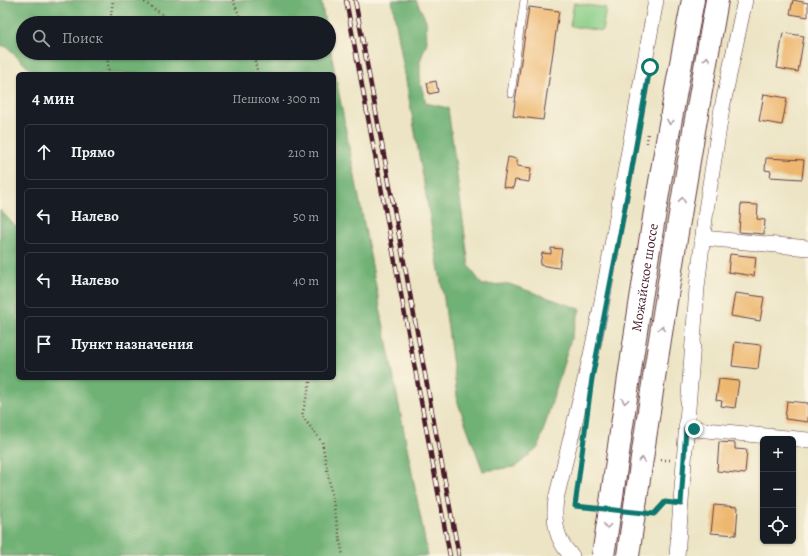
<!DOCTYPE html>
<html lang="ru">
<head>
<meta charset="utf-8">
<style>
  body { margin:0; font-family:Alegreya,serif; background:#20242c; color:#f1f3f6 }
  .controls { position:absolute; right:12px; bottom:12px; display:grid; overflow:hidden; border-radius:6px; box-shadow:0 1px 3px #0004 }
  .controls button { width:36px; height:36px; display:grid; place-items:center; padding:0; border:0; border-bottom:1px solid #363941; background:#171b24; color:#f1f3f6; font:20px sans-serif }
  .stop { position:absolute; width:12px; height:12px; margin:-9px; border:3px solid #0f766e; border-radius:50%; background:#fff }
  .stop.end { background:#0f766e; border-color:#fff; box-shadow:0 1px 4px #0008 }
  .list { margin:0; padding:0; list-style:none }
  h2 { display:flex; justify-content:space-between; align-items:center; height:52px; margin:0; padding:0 16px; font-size:17px }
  h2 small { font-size:13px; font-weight:400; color:#9ea1a6 }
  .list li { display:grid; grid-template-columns:26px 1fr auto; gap:12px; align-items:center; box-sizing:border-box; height:56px; margin:0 8px 8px; padding:0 8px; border:1px solid #363941; border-radius:6px }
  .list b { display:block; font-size:15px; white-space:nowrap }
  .list em { font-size:13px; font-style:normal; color:#9ea1a6 }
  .icon { flex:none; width:22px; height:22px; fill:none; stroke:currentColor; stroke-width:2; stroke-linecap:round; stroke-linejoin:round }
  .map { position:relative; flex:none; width:808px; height:556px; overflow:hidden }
  .search { position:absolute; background:#171b24; box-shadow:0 1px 3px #0004; left:16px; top:16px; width:320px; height:44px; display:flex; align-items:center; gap:10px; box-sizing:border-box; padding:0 14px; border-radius:22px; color:#9ea1a6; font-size:15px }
  .panel { position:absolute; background:#171b24; box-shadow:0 1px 3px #0004; left:16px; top:72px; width:320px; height:308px; border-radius:6px }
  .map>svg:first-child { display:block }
  .green { fill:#8ace87; stroke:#6a7659 }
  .forest { fill:#6fb174; stroke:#5c6850 }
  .building { fill:#eeb76f }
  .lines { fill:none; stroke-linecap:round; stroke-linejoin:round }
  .service-casing { stroke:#623d42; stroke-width:8 }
  .minor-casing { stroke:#623d42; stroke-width:16 }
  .primary-casing { stroke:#623d42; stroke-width:24 }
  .path { stroke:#623d42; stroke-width:2.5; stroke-dasharray:1 3; stroke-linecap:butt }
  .service { stroke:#fff; stroke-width:7 }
  .minor { stroke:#fff; stroke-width:15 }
  .primary { stroke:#fff; stroke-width:22 }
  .rail-casing { stroke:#4a1f2b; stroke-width:4.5 }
  .rail { stroke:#fcf5e5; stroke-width:3; stroke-dasharray:9; stroke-linecap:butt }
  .primary-bridge-casing { stroke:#623d42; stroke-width:24; stroke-linecap:butt }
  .primary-bridge { stroke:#fff; stroke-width:22 }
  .oneway { stroke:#ae9aa0 }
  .route { stroke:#0f766e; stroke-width:5 }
  .labels { text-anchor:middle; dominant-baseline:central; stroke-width:4; stroke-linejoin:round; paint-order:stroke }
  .street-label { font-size:14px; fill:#4a1f2b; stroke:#fcf5e5 }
</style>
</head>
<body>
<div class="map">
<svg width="808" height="556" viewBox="0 0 808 556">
  <rect width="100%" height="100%" fill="#fcf5e5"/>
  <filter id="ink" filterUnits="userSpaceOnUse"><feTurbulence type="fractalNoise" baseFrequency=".025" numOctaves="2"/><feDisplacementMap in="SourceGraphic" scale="8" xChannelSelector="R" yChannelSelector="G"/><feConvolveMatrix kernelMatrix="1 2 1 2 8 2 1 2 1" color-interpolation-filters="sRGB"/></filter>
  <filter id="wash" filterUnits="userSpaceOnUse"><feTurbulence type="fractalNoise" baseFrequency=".012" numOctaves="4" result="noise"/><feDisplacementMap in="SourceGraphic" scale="16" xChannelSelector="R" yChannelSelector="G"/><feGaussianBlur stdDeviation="0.9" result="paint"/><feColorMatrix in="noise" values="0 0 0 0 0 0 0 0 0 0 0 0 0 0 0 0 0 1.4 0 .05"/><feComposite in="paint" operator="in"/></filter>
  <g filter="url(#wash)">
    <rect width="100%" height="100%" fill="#ece4c4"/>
    <!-- green -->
    <path class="green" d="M 574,3 L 606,8 L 602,31 L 570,26 Z"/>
    <!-- forest -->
    <g class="forest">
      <path d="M 0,0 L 321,0 L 325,23 L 23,23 L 23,53 L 329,53 L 329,42 L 428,556 L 0,556 L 0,210 L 15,226 L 18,226 L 18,378 L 334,378 L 334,74 L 34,74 L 7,47 L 0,45 Z"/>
      <path d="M 392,0 L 416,0 L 426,20 L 427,42 L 420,61 L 420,82 L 426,103 L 448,108 L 469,266 L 482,285 L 509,284 L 580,309 L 538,448 L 515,467 L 483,471 L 458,403 L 444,299 Z"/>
    </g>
    <g id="blocks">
      <!-- building -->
      <g class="building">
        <path d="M 793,0 L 808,3 L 808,17 L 790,14 Z"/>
        <path d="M 529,7 L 559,11 L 543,120 L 513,116 Z"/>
        <path d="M 783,33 L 804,36 L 798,72 L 777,68 Z"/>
        <path d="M 436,81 L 438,92 L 429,94 L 427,83 Z"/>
        <path d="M 764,94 L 787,98 L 782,125 L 759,121 Z"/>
        <path d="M 508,157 L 517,159 L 517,166 L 531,168 L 529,182 L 515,180 L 513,188 L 503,187 Z"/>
        <path d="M 766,158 L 804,160 L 802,179 L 770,177 L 771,171 L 765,170 Z"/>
        <path d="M 741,204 L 758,205 L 757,219 L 765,220 L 764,234 L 739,232 Z"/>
        <path d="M 551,248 L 562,249 L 559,268 L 540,265 L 542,253 L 551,254 Z"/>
        <path d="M 730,254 L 756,257 L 754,276 L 728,272 Z"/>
        <path d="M 735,293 L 764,297 L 760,321 L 731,316 Z"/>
        <path d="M 735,342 L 761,345 L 758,369 L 732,366 Z"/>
        <path d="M 719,379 L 739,381 L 735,408 L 721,406 L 722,401 L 716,400 Z"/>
        <path d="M 787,401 L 808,403 L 808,422 L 785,419 Z"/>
        <path d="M 719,442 L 735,443 L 735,449 L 747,450 L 745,474 L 717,471 Z"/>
        <path d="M 714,505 L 738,507 L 736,535 L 711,533 Z"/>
      </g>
    </g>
  </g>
  <g filter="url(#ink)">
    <use href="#blocks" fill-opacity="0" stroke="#623d42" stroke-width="1"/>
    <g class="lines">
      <defs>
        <path id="service" d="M 511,94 L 524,0"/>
        <g id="minor">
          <path d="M 703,238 L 808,248"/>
          <path d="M 686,428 L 808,440"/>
          <path d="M 572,556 C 556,541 553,520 556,499 L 591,355 L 600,312 L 656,0"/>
          <path d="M 677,556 L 697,288 L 706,210 L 722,108 L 745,0"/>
        </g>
        <g id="primary">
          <path id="s1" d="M 612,496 C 635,330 661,164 693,0"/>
          <path d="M 636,499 C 660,332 687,166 717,0"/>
        </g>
      </defs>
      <!-- service casing -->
      <use href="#service" class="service-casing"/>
      <!-- minor casing -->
      <use href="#minor" class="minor-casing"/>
      <!-- primary casing -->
      <use href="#primary" class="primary-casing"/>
      <!-- path -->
      <g class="path">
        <path d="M 141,0 L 175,23"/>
        <path d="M 233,0 L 242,23"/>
        <path d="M 110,23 L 113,0"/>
        <path d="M 107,53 L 109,74"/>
        <path d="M 253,53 L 258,74"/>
        <path d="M 647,143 L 648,133"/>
        <path d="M 311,378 L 302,416 L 322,442 L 343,556"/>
        <path d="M 661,460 L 670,460"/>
        <path d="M 581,464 L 575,506 L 593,508"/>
        <path d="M 652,514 L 654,514 L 665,502 L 668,503"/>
      </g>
      <!-- service -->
      <use href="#service" class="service"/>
      <!-- minor -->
      <use href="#minor" class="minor"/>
      <!-- primary -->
      <use href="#primary" class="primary"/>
      <defs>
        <g id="rail">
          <path d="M 346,0 L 450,556"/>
          <path d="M 355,0 L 459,556"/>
        </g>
      </defs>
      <!-- rail casing -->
      <use href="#rail" class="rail-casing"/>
      <!-- rail -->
      <use href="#rail" class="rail"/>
      <defs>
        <g id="primary-bridge">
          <path d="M 603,556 L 612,496"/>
          <path d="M 628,556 L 636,499"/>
        </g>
      </defs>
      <!-- primary-bridge casing -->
      <use href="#primary-bridge" class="primary-bridge-casing"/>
      <!-- primary-bridge -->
      <use href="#primary-bridge" class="primary-bridge"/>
    </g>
    <!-- one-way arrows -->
    <defs><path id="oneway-chevron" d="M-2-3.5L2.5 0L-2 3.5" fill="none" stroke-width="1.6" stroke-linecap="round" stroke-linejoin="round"/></defs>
    <g class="oneway">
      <use href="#oneway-chevron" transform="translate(707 59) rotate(-80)"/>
      <use href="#oneway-chevron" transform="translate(670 122) rotate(100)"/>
      <use href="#oneway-chevron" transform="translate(682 200) rotate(-81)"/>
      <use href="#oneway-chevron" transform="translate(662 328) rotate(-81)"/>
      <use href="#oneway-chevron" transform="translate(625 401) rotate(98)"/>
      <use href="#oneway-chevron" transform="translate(642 460) rotate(-82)"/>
      <use href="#oneway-chevron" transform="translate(607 526) rotate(98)"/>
    </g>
  </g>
  <g class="lines" filter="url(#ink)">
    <!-- route -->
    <path class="route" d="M 650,67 L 623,218 L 592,378 L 575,506 L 654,514 L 665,502 L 681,504 L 686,428 L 694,429"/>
  </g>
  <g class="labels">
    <!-- street labels -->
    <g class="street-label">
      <text stroke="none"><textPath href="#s1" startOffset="221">Можайское шоссе</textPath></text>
    </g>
  </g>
</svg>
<div class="controls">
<button>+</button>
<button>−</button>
<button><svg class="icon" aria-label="locate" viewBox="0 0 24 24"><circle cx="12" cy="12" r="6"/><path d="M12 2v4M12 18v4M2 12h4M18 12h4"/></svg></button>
</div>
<div class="stop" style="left:650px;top:67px"></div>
<div class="stop end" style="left:694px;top:429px"></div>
<div class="search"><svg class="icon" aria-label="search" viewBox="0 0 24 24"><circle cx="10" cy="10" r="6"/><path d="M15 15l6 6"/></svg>Поиск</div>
<section class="panel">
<h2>4 мин<small>Пешком · 300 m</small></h2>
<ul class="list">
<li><svg class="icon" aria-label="ahead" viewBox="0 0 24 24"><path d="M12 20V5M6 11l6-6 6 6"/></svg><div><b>Прямо</b></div><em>210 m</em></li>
<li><svg class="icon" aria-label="left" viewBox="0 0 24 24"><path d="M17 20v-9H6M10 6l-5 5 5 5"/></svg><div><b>Налево</b></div><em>50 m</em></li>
<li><svg class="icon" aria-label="left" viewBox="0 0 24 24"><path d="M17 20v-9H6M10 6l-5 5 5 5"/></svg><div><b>Налево</b></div><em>40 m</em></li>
<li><svg class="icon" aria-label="arrive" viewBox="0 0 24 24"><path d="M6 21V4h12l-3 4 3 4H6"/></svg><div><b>Пункт назначения</b></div></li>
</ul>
</section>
</div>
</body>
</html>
